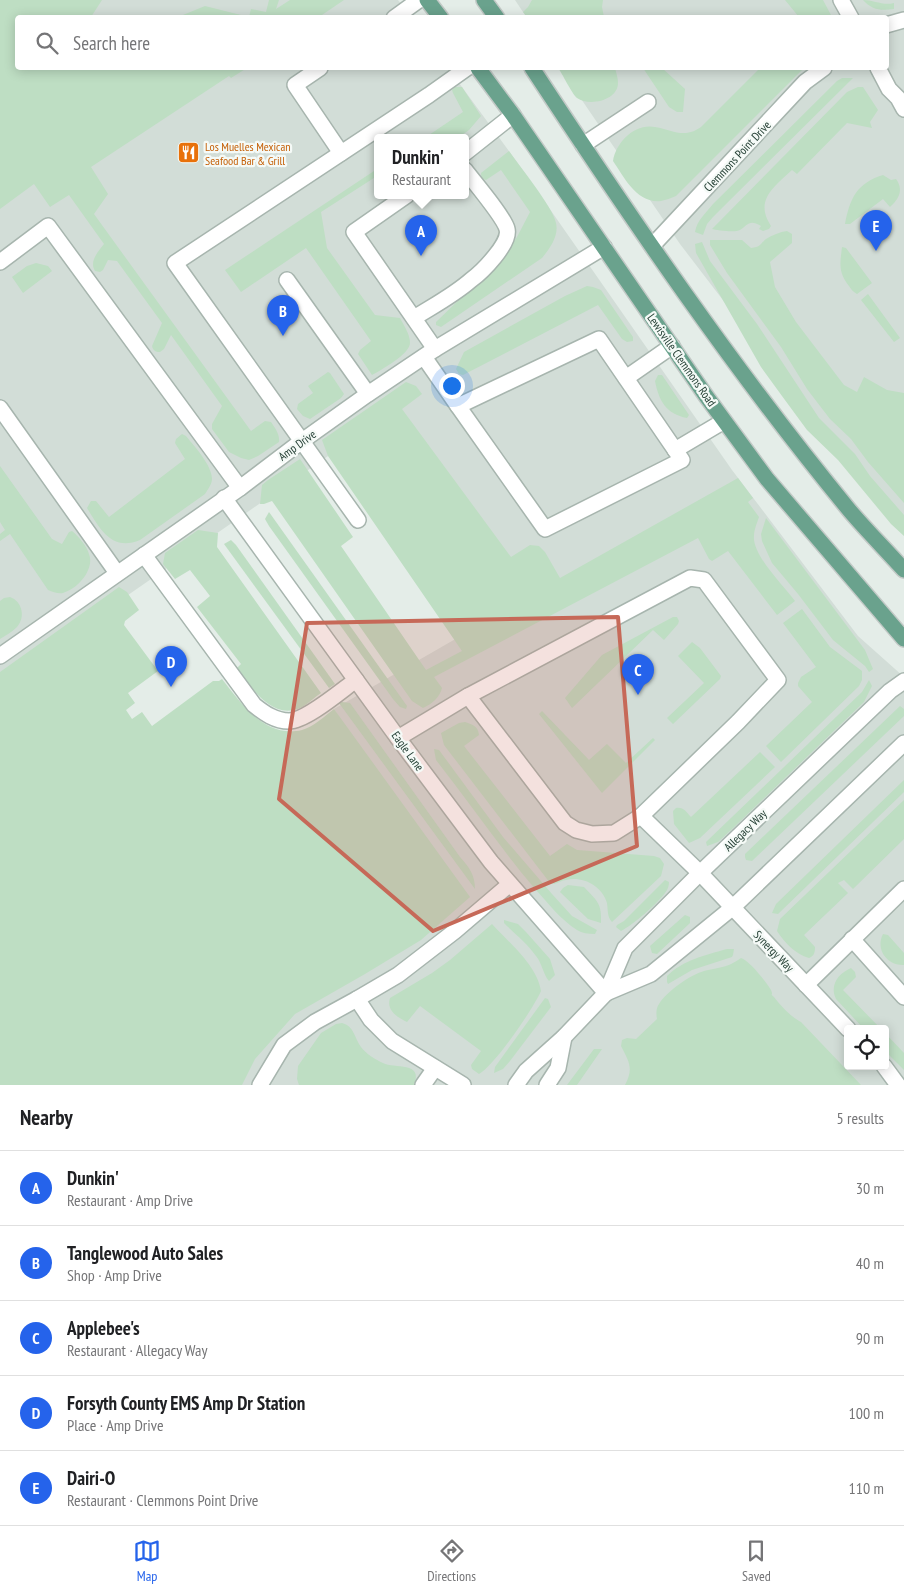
<!DOCTYPE html>
<html lang="en">
<head>
<meta charset="utf-8">
<style>
  body { margin:0; font-family:"PT Sans Narrow",sans-serif; background:#f6f6f6; color:#202124 }
  .controls { position:absolute; right:15px; bottom:15px; display:grid; overflow:hidden; border-radius:5px; box-shadow:0 2px 12px #0003 }
  .controls button { width:45px; height:45px; display:grid; place-items:center; padding:0; border:0; border-bottom:1px solid #e0e0e0; background:#fff; color:#202124; font:25px sans-serif }
  .you { position:absolute; left:451px; top:385px; width:18px; height:18px; margin:-12px; border:4px solid #fff; border-radius:50%; background:#1a73e8; box-shadow:0 0 0 8px #1a73e833 }
  .badge { display:grid; place-items:center; width:32px; height:32px; border-radius:50%; background:#2563eb; color:#fff; font-size:16px; font-weight:700 }
  .pin { position:absolute; translate:-50% -41px; filter:drop-shadow(0 1px 2px #0008) }
  .pin::after { content:''; position:absolute; top:26px; width:18px; height:15px; background:inherit; clip-path:polygon(0 0,100% 0,50% 100%) }
  .popup { position:absolute; left:374px; top:134px; width:95px; height:65px; box-sizing:border-box; display:grid; place-content:center; border-radius:5px; background:#fff; filter:drop-shadow(0 1px 4px #0005); font-size:16px; white-space:nowrap; color:#757577 }
  .popup b { font-size:19px; color:#202124 }
  .popup::after { content:''; position:absolute; left:50%; top:100%; margin-left:-10px; border:10px solid transparent; border-top-color:#fff }
  .list { margin:0; padding:0; list-style:none }
  h2 { display:flex; justify-content:space-between; align-items:center; height:65px; margin:0; padding:0 20px; font-size:21px }
  h2 small { font-size:16px; font-weight:400; color:#757577 }
  .list li { display:grid; grid-template-columns:32px 1fr auto; gap:15px; align-items:center; box-sizing:border-box; height:75px; padding:0 20px; border-top:1px solid #e0e0e0 }
  .list b { display:block; font-size:19px; white-space:nowrap }
  .list p { margin:0; font-size:16px; white-space:nowrap; color:#757577 }
  .list em { font-size:16px; font-style:normal; color:#757577 }
  .icon { flex:none; width:28px; height:28px; fill:none; stroke:currentColor; stroke-width:2; stroke-linecap:round; stroke-linejoin:round }
  .map { position:relative; flex:none; width:904px; height:1085px; overflow:hidden }
  .search { position:absolute; background:#fff; box-shadow:0 2px 12px #0003; left:15px; right:15px; top:15px; height:55px; display:flex; align-items:center; gap:12px; box-sizing:border-box; padding:0 18px; border-radius:5px; color:#757577; font-size:19px }
  .sheet { height:440px; background:#fff }
  nav { display:flex; justify-content:space-around; align-items:center; box-sizing:border-box; height:70px; border-top:1px solid #e0e0e0; background:#fff; font-size:14px; color:#757577 }
  nav a { display:grid; justify-items:center; gap:2px }
  nav .on { color:#2563eb }
  .map>svg:first-child { display:block }
  .built { fill:#d2ddd7; fill-rule:evenodd }
  .green { fill:#bedec3 }
  .lines { fill:none; stroke-linecap:round; stroke-linejoin:round }
  .minor-casing { stroke:#a7b5ae; stroke-width:18 }
  .major-casing { stroke:#c2c9c6; stroke-width:18 }
  .minor { stroke:#fff; stroke-width:15 }
  .major { stroke:#6aa28d; stroke-width:15 }
  .marked { fill:#c66958; fill-opacity:0.2; stroke:#c66958; stroke-width:4; stroke-linejoin:round }
  .labels { text-anchor:middle; dominant-baseline:central; stroke-width:4.5; stroke-linejoin:round; paint-order:stroke }
  .food-label { font-size:12px; fill:#c56008; stroke:#f5faf7; text-anchor:start }
  .street-label { font-size:12px; fill:#243f34; stroke:#f5faf7 }
</style>
</head>
<body>
<div class="map">
<svg width="904" height="1085" viewBox="0 0 904 1085">
  <rect width="100%" height="100%" fill="#e4ede8"/>
  <!-- built -->
  <g class="built">
    <path d="M 74,0 L 398,0 L 411,17 L 60,18 Z"/>
    <path d="M 515,0 L 904,0 L 904,526 L 869,491 L 680,244 L 560,68 L 886,68 L 886,18 L 527,18 Z"/>
    <path d="M 22,68 L 448,68 L 517,162 L 732,470 L 858,636 L 904,677 L 904,1085 L 226,1085 L 265,1029 L 448,894 L 334,709 L 523,600 L 390,413 L 0,684 L 0,95 ZM 377,137 L 465,137 L 465,195 L 377,195 ZM 848,1029 L 885,1029 L 885,1066 L 848,1066 Z"/>
  </g>
  <!-- green -->
  <g class="green">
    <path d="M 0,0 L 102,0 L 91,17 L 18,18 L 18,68 L 247,68 L 231,78 L 229,76 L 91,167 L 108,194 L 94,214 L 251,431 L 265,421 L 271,422 C 275,428 280,434 279,442 L 258,456 L 249,460 L 241,458 L 229,452 L 212,429 L 212,424 L 222,406 L 171,335 L 164,349 L 160,352 C 155,352 153,350 152,346 L 162,323 L 117,261 L 108,260 L 103,270 L 100,272 L 95,271 C 89,261 98,252 104,244 L 69,195 L 50,207 L 34,184 L 0,209 Z"/>
    <path d="M 269,0 L 279,0 L 276,9 L 290,0 L 344,0 L 319,17 L 178,17 L 205,6 L 249,17 L 251,9 L 266,12 Z"/>
    <path d="M 532,0 L 603,0 L 602,7 L 604,17 L 527,17 L 523,12 L 528,7 Z"/>
    <path d="M 785,0 L 823,0 L 832,17 L 799,17 Z"/>
    <path d="M 863,0 C 874,0 883,6 894,3 L 894,9 C 881,11 872,10 863,0 Z"/>
    <path d="M 558,68 L 615,68 C 616,72 618,78 618,83 C 618,100 590,107 577,98 C 572,94 562,73 558,68 Z"/>
    <path d="M 643,68 L 662,68 L 685,89 L 683,112 L 677,112 L 669,107 Z"/>
    <path d="M 760,68 L 804,68 L 676,196 C 671,198 666,200 661,201 C 637,204 624,177 613,161 C 616,142 635,123 655,127 C 673,130 684,139 701,127 Z"/>
    <path d="M 842,78 L 853,78 L 713,217 L 707,224 L 703,235 L 695,232 C 697,220 706,213 713,204 L 837,81 Z"/>
    <path d="M 455,87 L 462,87 L 481,116 L 469,130 L 459,137 L 426,137 L 463,112 L 453,93 L 452,90 Z"/>
    <path d="M 858,87 L 863,87 L 878,110 L 870,122 L 872,128 L 847,123 L 797,174 L 792,170 C 774,187 754,200 771,226 L 769,229 L 763,231 L 759,229 L 761,226 C 749,219 748,225 740,230 C 735,233 716,230 712,229 L 847,92 Z"/>
    <path d="M 509,151 C 520,167 553,207 556,223 C 559,236 550,248 542,258 L 441,327 L 436,325 L 436,322 L 493,267 L 517,237 L 530,212 L 501,170 L 486,180 C 482,179 481,177 481,173 Z"/>
    <path d="M 377,169 L 377,176 L 321,212 L 327,248 L 375,315 L 400,318 C 404,326 410,334 410,343 C 410,354 381,370 372,375 L 358,354 L 360,350 L 371,341 L 306,248 L 241,292 L 225,270 Z"/>
    <path d="M 883,175 L 891,180 L 896,179 C 904,190 899,199 890,207 L 883,199 L 850,224 L 845,224 C 850,198 857,183 883,175 Z"/>
    <path d="M 787,231 L 792,234 L 792,243 L 770,262 L 775,287 L 796,322 L 844,385 L 857,392 L 864,377 L 887,390 L 904,393 L 904,503 L 868,462 L 851,439 L 830,419 L 820,406 L 807,389 L 781,347 L 727,273 L 710,245 L 710,240 L 742,240 L 751,248 C 761,247 759,245 766,239 C 772,235 780,232 787,231 Z"/>
    <path d="M 702,242 L 710,261 L 757,324 L 819,418 L 855,454 L 870,476 L 904,515 L 904,536 L 891,524 L 838,460 L 807,430 L 782,396 L 761,367 L 696,253 L 695,244 Z"/>
    <path d="M 842,247 L 846,248 L 872,283 L 857,294 C 853,292 851,289 849,286 C 838,272 840,264 842,247 Z"/>
    <path d="M 36,263 L 48,266 L 52,271 L 23,293 L 12,277 L 27,266 Z"/>
    <path d="M 587,286 L 593,287 L 601,290 L 633,337 L 633,341 L 627,342 L 622,339 L 598,305 L 463,375 L 459,374 L 456,369 L 464,352 L 565,296 Z"/>
    <path d="M 868,294 L 900,338 L 894,342 L 861,300 Z"/>
    <path d="M 328,372 L 330,373 L 344,394 L 341,398 L 310,419 L 303,416 L 297,409 L 298,404 L 313,393 L 308,386 Z"/>
    <path d="M 658,375 L 662,375 L 689,415 L 687,418 C 666,414 659,401 655,381 Z"/>
    <path d="M 406,382 L 416,386 L 422,394 L 402,409 L 511,557 L 530,545 L 539,546 L 545,552 L 560,578 L 738,478 L 753,498 L 748,502 L 759,517 C 757,523 754,530 754,536 C 752,555 784,586 795,601 L 777,615 L 728,551 L 712,561 L 709,559 L 698,538 L 434,677 L 442,688 C 440,697 432,704 423,708 L 412,701 L 272,501 L 264,504 L 260,504 L 262,485 L 268,480 L 300,459 L 353,537 L 341,546 L 426,670 L 462,651 L 328,456 L 322,440 Z"/>
    <path d="M 182,434 L 186,436 C 194,446 212,465 212,479 C 212,484 208,489 205,494 L 140,540 C 112,552 100,529 87,508 L 91,501 L 96,501 L 109,517 L 185,459 L 175,443 L 176,439 Z"/>
    <path d="M 0,466 L 52,539 L 62,544 L 69,532 L 72,531 C 78,536 87,546 89,554 C 95,569 78,589 63,593 C 58,594 53,592 48,590 L 10,534 L 0,541 L 0,534 L 5,530 L 0,522 Z"/>
    <path d="M 269,512 L 407,706 L 406,709 L 400,707 L 393,699 L 269,526 L 265,519 Z"/>
    <path d="M 766,518 L 865,650 L 873,669 L 869,672 L 865,666 L 833,640 L 798,594 L 772,563 L 762,541 L 761,534 Z"/>
    <path d="M 198,530 L 218,533 L 217,547 L 321,693 C 315,697 309,703 302,707 C 272,722 251,687 237,668 L 241,664 L 197,607 L 210,596 L 190,570 L 175,579 L 163,564 L 165,553 Z"/>
    <path d="M 231,540 L 236,545 L 335,684 L 329,688 L 224,544 Z"/>
    <path d="M 119,587 L 127,592 L 139,610 L 125,621 L 124,625 L 158,671 L 128,693 L 135,703 L 126,710 L 132,719 L 142,712 L 152,726 L 213,681 L 219,681 L 222,679 C 241,703 265,739 302,730 C 313,727 325,716 334,709 L 470,897 L 421,940 L 365,974 L 295,1014 L 255,1059 L 242,1085 L 0,1085 L 0,672 Z"/>
    <path d="M 10,597 C 22,601 26,617 17,627 C 12,632 6,635 0,639 L 0,601 L 4,598 Z"/>
    <path d="M 802,609 L 830,647 L 862,671 L 862,680 L 859,686 L 781,762 L 766,746 L 812,702 L 798,686 L 798,683 L 801,677 L 816,667 L 783,623 Z"/>
    <path d="M 673,617 L 677,617 L 679,621 L 678,624 L 664,640 L 653,630 L 572,708 L 565,698 L 602,655 Z"/>
    <path d="M 692,642 L 700,648 L 721,676 L 720,679 L 673,724 L 667,718 L 704,683 L 678,656 Z"/>
    <path d="M 869,680 L 872,686 L 864,702 L 730,831 L 718,842 L 707,846 L 706,842 L 862,692 Z"/>
    <path d="M 342,702 L 350,703 L 460,857 C 469,867 475,875 475,889 L 339,703 Z"/>
    <path d="M 900,706 L 904,709 L 904,716 L 752,861 L 746,860 L 745,857 L 745,854 Z"/>
    <path d="M 542,711 L 589,760 L 607,744 L 626,763 L 653,738 L 655,740 L 602,793 L 539,714 Z"/>
    <path d="M 465,722 C 473,725 478,726 479,735 L 464,746 L 550,856 L 567,844 L 577,850 L 654,856 L 660,858 L 664,864 L 661,876 L 612,922 C 607,917 608,910 607,903 C 602,886 583,876 566,880 C 562,880 558,883 554,884 L 550,883 L 444,745 L 441,733 L 459,723 Z"/>
    <path d="M 434,749 L 439,750 L 503,837 L 552,894 L 572,916 L 597,930 L 595,934 C 588,934 582,933 577,930 C 561,920 548,903 536,890 C 500,848 470,803 436,760 Z"/>
    <path d="M 760,752 L 775,767 L 700,838 L 689,843 L 674,824 L 673,811 L 676,808 C 684,807 686,812 691,817 Z"/>
    <path d="M 904,780 L 904,792 L 778,914 L 772,913 L 776,904 Z"/>
    <path d="M 904,800 L 904,839 L 853,889 L 844,880 L 838,883 L 848,893 L 804,935 L 815,947 C 815,953 814,956 809,958 C 795,954 785,943 777,931 L 780,919 Z"/>
    <path d="M 665,880 L 669,882 C 669,886 668,889 665,893 C 657,904 633,925 621,931 L 616,927 L 617,925 L 624,921 Z"/>
    <path d="M 568,885 L 584,887 C 597,901 602,903 601,923 L 588,919 L 560,892 L 563,888 Z"/>
    <path d="M 685,915 L 690,917 L 690,923 L 657,954 L 652,953 L 650,946 Z"/>
    <path d="M 504,920 L 518,924 L 526,932 L 550,959 L 555,975 L 549,981 C 543,974 542,963 536,956 C 527,943 515,934 504,923 Z"/>
    <path d="M 492,924 C 509,943 537,965 541,991 C 533,1009 495,1065 479,1074 L 472,1069 L 471,1065 L 481,1051 L 420,1006 L 407,1022 C 397,1017 386,1010 390,998 L 432,973 L 450,960 Z"/>
    <path d="M 883,934 L 888,935 L 904,953 L 904,965 C 887,966 875,949 883,934 Z"/>
    <path d="M 727,949 L 734,949 L 733,955 L 732,957 L 692,970 L 668,984 L 667,982 L 667,976 C 683,960 706,955 727,949 Z"/>
    <path d="M 741,958 C 749,960 767,983 771,990 C 774,997 769,992 774,997 C 781,1006 791,1017 801,1022 L 861,1085 L 625,1085 C 634,1068 629,1062 621,1046 L 622,1040 L 627,1038 L 636,1039 L 657,1019 C 656,1014 656,1008 659,1004 C 667,991 690,975 704,971 C 720,967 727,968 741,958 Z"/>
    <path d="M 851,968 L 855,972 L 856,977 L 843,990 L 881,1029 L 864,1029 L 836,999 C 829,985 839,973 851,968 Z"/>
    <path d="M 545,998 L 548,999 L 551,1007 L 510,1061 L 503,1069 L 494,1073 L 495,1067 Z"/>
    <path d="M 342,1023 C 354,1026 354,1037 361,1047 C 365,1053 376,1060 383,1063 C 394,1069 424,1061 414,1085 L 299,1085 L 297,1079 L 298,1066 L 321,1033 L 336,1024 Z"/>
    <path d="M 885,1033 L 904,1053 L 904,1070 L 885,1051 Z"/>
    <path d="M 594,1049 L 602,1049 L 577,1085 L 567,1085 Z"/>
  </g>
  <g class="lines">
    <defs>
      <g id="minor">
        <path d="M 841,0 L 851,18"/>
        <path d="M 394,18 L 419,0"/>
        <path d="M 886,25 L 904,20"/>
        <path d="M 320,68 L 295,85 L 341,153"/>
        <path d="M 878,68 L 889,89 L 898,98 L 904,109"/>
        <path d="M 583,145 L 648,102"/>
        <path d="M 465,153 L 513,115"/>
        <path d="M 407,195 L 354,232 L 435,349"/>
        <path d="M 652,246 L 805,82 L 824,68"/>
        <path d="M 0,262 L 48,226 L 240,488"/>
        <path d="M 287,280 L 368,394"/>
        <path d="M 414,318 C 433,306 454,295 471,280 C 482,272 511,243 507,229 C 504,217 474,182 465,170"/>
        <path d="M 599,339 L 682,460 L 545,529 L 458,406 Z"/>
        <path d="M 424,357 L 458,406"/>
        <path d="M 626,378 L 672,346"/>
        <path d="M 0,408 L 117,573"/>
        <path d="M 675,450 L 724,421"/>
        <path d="M 224,498 L 398,738 L 491,862 L 606,993"/>
        <path d="M 358,520 L 175,263 L 429,95 L 467,68"/>
        <path d="M 144,555 L 254,705 C 264,713 275,721 289,721 C 306,721 342,690 356,680"/>
        <path d="M 0,656 L 240,488 L 302,441 L 368,394 L 435,349 L 604,247"/>
        <path d="M 468,696 L 690,578 L 704,580 L 778,680 L 738,722 L 641,816"/>
        <path d="M 398,738 L 468,696 L 565,823 L 576,830 L 592,834 L 614,833 L 641,816 L 700,873 L 848,1029"/>
        <path d="M 852,939 L 904,997"/>
        <path d="M 806,985 L 904,889"/>
        <path d="M 606,993 L 651,974 L 732,908 L 904,743"/>
        <path d="M 884,1066 L 898,1085"/>
        <path d="M 260,1085 L 284,1045 L 315,1022 L 357,999"/>
        <path d="M 423,1085 L 435,1068"/>
        <path d="M 463,1085 L 392,1041 L 371,1020 L 357,999 L 398,975 L 455,931 L 510,884"/>
        <path d="M 516,1085 L 526,1071 L 564,1037 L 606,993 L 625,948 L 700,873 L 890,691 L 904,681"/>
        <path d="M 547,1085 L 558,1068 L 564,1037"/>
      </g>
      <g id="major">
        <path d="M 427,0 L 441,18"/>
        <path d="M 484,0 L 497,18"/>
        <path d="M 478,68 L 513,115 L 706,396 L 767,479 L 904,639"/>
        <path d="M 532,68 C 632,220 734,370 850,511 C 867,531 886,550 904,570"/>
      </g>
    </defs>
    <!-- minor casing -->
    <use href="#minor" class="minor-casing"/>
    <!-- major casing -->
    <use href="#major" class="major-casing"/>
    <!-- minor -->
    <use href="#minor" class="minor"/>
    <!-- major -->
    <use href="#major" class="major"/>
  </g>
  <!-- marked area -->
  <path class="marked" d="M 618,617 L 637,846 L 433,931 L 279,799 L 307,623 Z"/>
  <!-- icons -->
  <defs>
    <symbol id="restaurant-square" viewBox="-11 -11 22 22"><rect x="-9" y="-9" width="18" height="18" rx="4" fill="#e8710a" stroke="#f5faf7"/><path d="M-5-6h1v4h1v-4h1v4h1v-4h1v5L-1.5 .5V6h-2V.5L-5-1ZM5-6V6H3V1.5H1.5Q1.5-4 5-6Z" fill="#fff"/></symbol>
  </defs>
  <g fill-rule="evenodd">
    <use href="#restaurant-square" x="176" y="140" width="25" height="25"/>
  </g>
  <g class="labels">
    <!-- food labels -->
    <g class="food-label">
      <text x="205" y="146">Los Muelles Mexican<tspan x="205" dy="14">Seafood Bar &amp; Grill</tspan></text>
    </g>
    <!-- street labels -->
    <g class="street-label">
      <text transform="translate(737 156) rotate(-47)">Clemmons Point Drive</text>
      <text transform="translate(682 360) rotate(55)">Lewisville Clemmons Road</text>
      <text transform="translate(297 445) rotate(-36)">Amp Drive</text>
      <text transform="translate(408 751) rotate(54)">Eagle Lane</text>
      <text transform="translate(745 830) rotate(-44)">Allegacy Way</text>
      <text transform="translate(774 951) rotate(46)">Synergy Way</text>
    </g>
  </g>
</svg>
<div class="controls">
<button><svg class="icon" aria-label="locate" viewBox="0 0 24 24"><circle cx="12" cy="12" r="6"/><path d="M12 2v4M12 18v4M2 12h4M18 12h4"/></svg></button>
</div>
<div class="you"></div>
<div class="pin badge" style="left:421px;top:256px">A</div>
<div class="popup"><b>Dunkin'</b>Restaurant</div>
<div class="pin badge" style="left:283px;top:336px">B</div>
<div class="pin badge" style="left:638px;top:695px">C</div>
<div class="pin badge" style="left:171px;top:687px">D</div>
<div class="pin badge" style="left:876px;top:251px">E</div>
<div class="search"><svg class="icon" aria-label="search" viewBox="0 0 24 24"><circle cx="10" cy="10" r="6"/><path d="M15 15l6 6"/></svg>Search here</div>
</div>
<section class="sheet">
<h2>Nearby<small>5 results</small></h2>
<ul class="list">
<li><span class="badge">A</span><div><b>Dunkin'</b><p>Restaurant · Amp Drive</p></div><em>30 m</em></li>
<li><span class="badge">B</span><div><b>Tanglewood Auto Sales</b><p>Shop · Amp Drive</p></div><em>40 m</em></li>
<li><span class="badge">C</span><div><b>Applebee's</b><p>Restaurant · Allegacy Way</p></div><em>90 m</em></li>
<li><span class="badge">D</span><div><b>Forsyth County EMS Amp Dr Station</b><p>Place · Amp Drive</p></div><em>100 m</em></li>
<li><span class="badge">E</span><div><b>Dairi-O</b><p>Restaurant · Clemmons Point Drive</p></div><em>110 m</em></li>
</ul>
</section>
<nav>
<a class="on"><svg class="icon" aria-label="map" viewBox="0 0 24 24"><path d="M3 6l6-2 6 2 6-2v14l-6 2-6-2-6 2zM9 4v14M15 6v14"/></svg>Map</a>
<a><svg class="icon" aria-label="directions" viewBox="0 0 24 24"><path d="M12 3l9 9-9 9-9-9zM9 14v-3h6M13 9l2 2-2 2"/></svg>Directions</a>
<a><svg class="icon" aria-label="saved" viewBox="0 0 24 24"><path d="M7 4h10v16l-5-4-5 4z"/></svg>Saved</a>
</nav>
</body>
</html>
